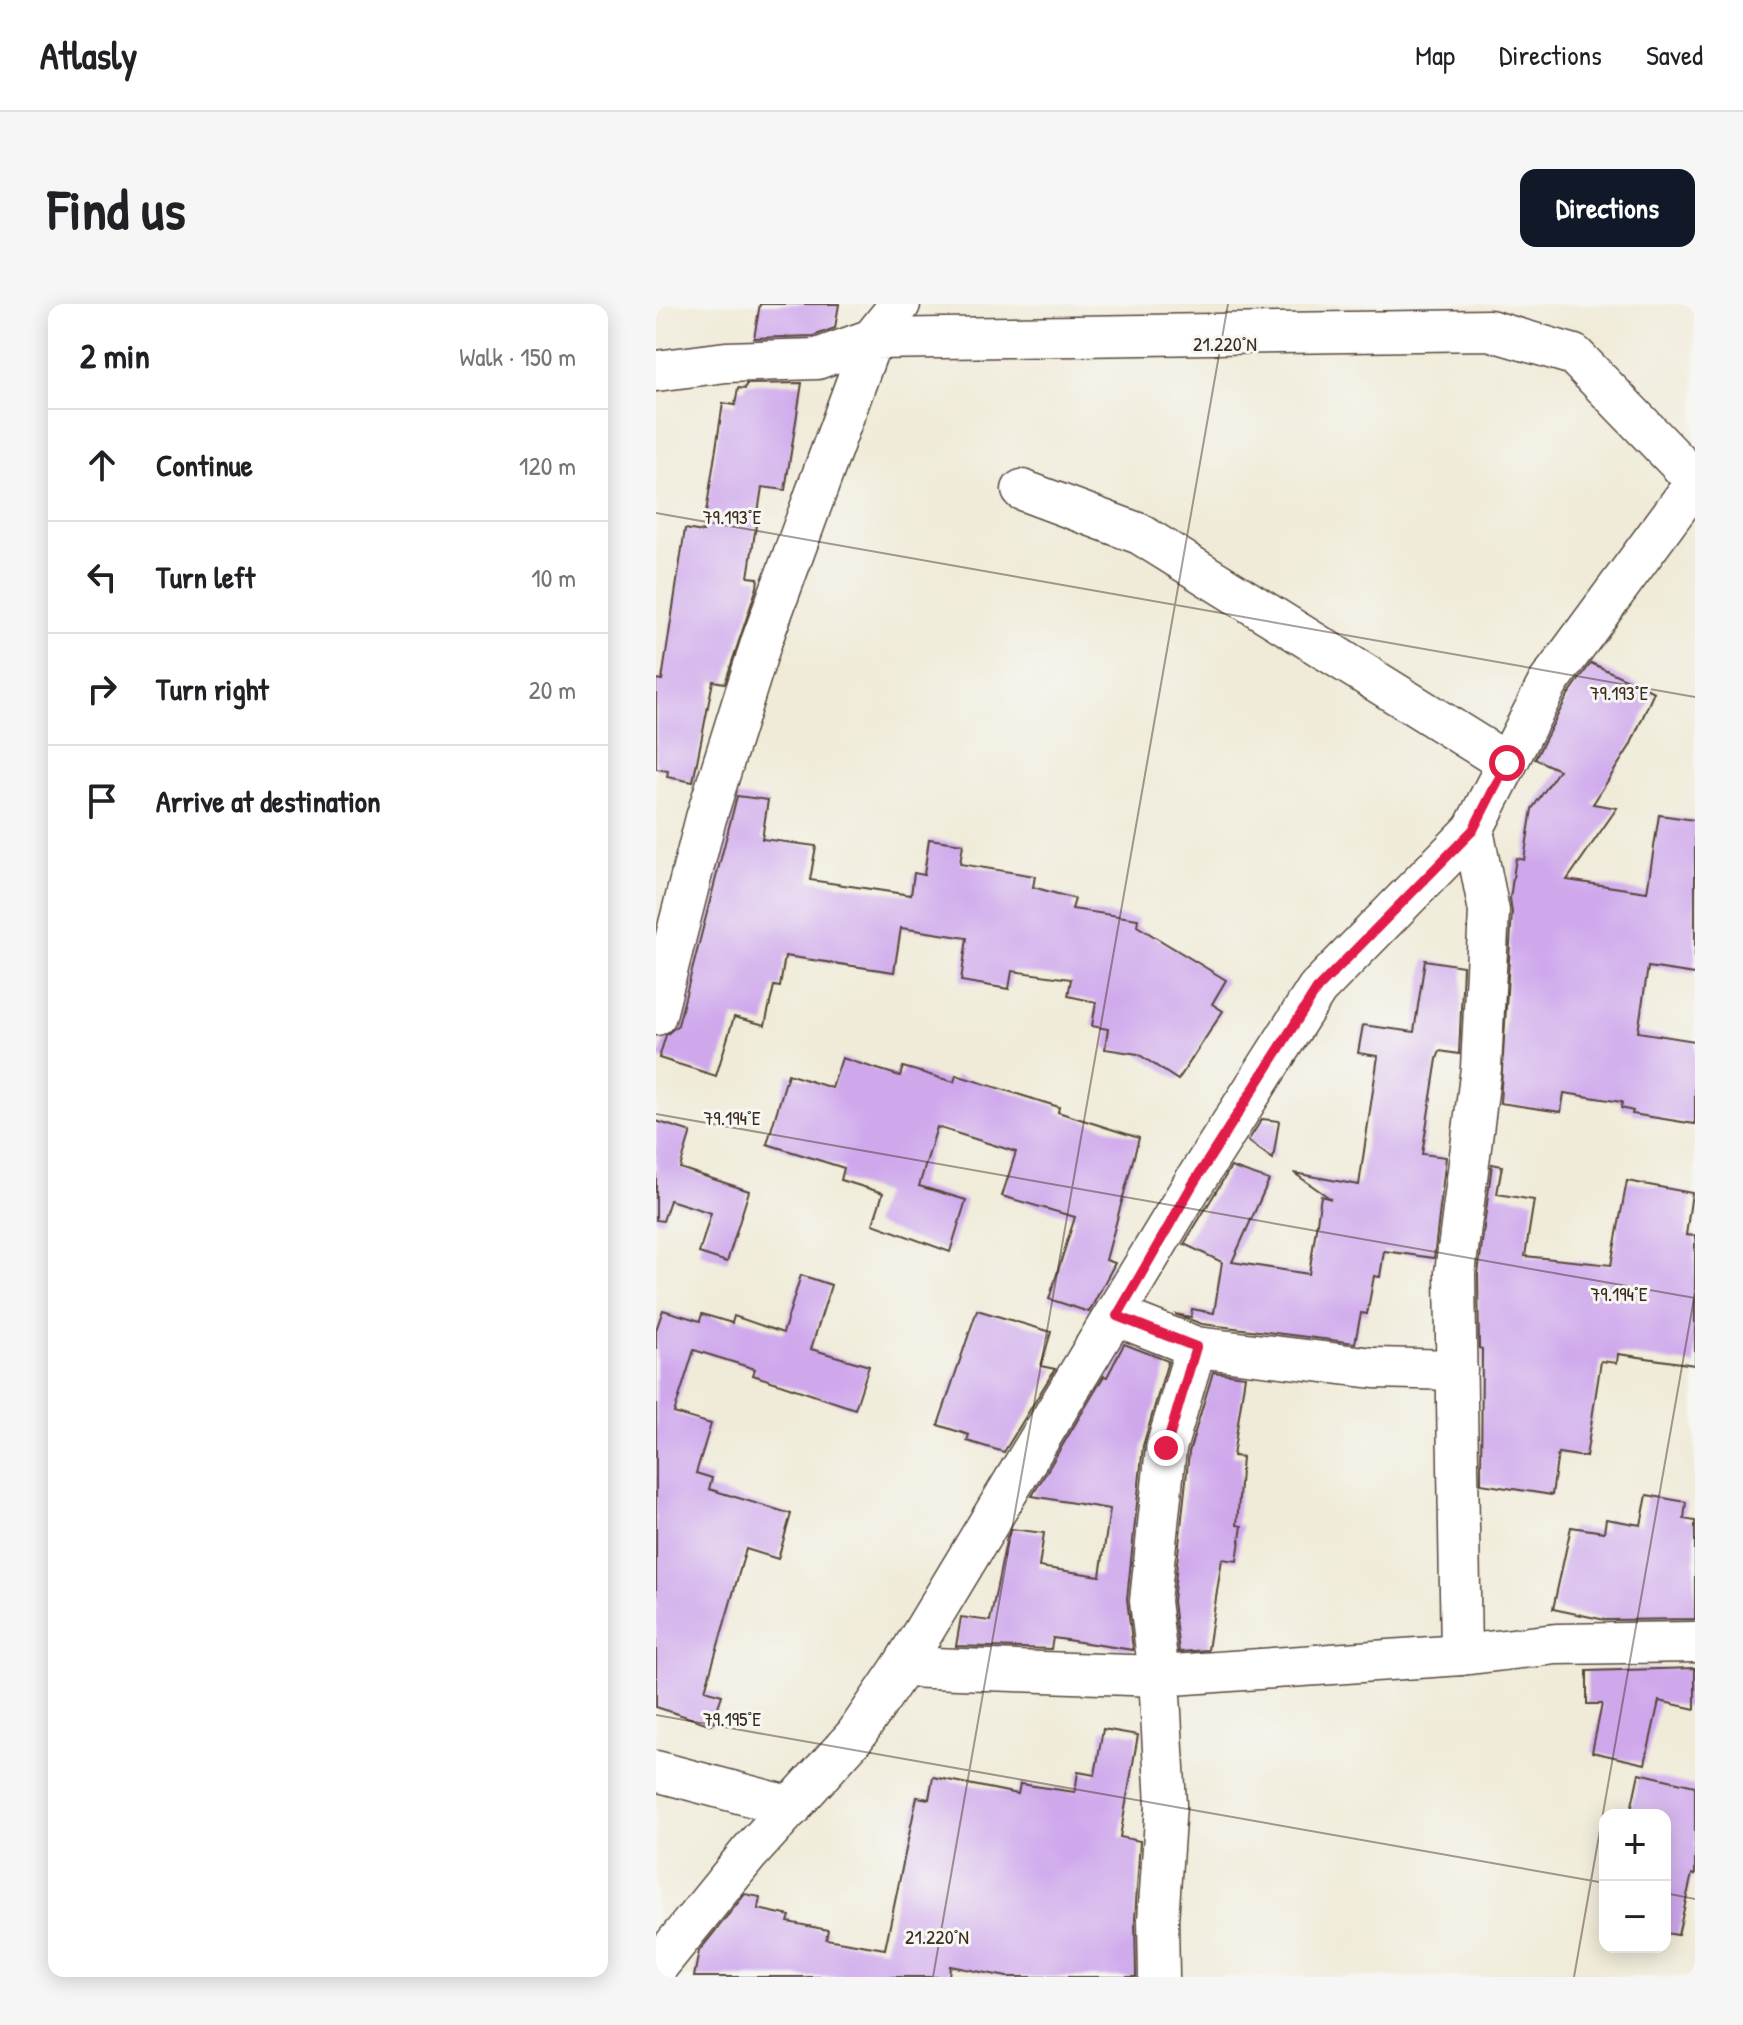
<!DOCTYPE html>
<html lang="en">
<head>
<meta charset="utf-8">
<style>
  body { margin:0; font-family:"Patrick Hand",sans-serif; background:#f6f6f6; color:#202124 }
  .controls { position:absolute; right:24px; bottom:24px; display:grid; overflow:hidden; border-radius:16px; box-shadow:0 4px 20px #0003 }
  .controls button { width:72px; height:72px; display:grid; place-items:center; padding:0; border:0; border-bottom:2px solid #e0e0e0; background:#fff; color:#202124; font:40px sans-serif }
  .stop { position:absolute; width:24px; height:24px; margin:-18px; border:6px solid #e11d48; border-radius:50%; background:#fff }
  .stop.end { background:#e11d48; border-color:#fff; box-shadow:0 2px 8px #0008 }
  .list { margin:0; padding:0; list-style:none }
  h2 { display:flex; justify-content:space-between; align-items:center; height:104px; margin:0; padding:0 32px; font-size:34px }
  h2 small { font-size:26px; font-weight:400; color:#757577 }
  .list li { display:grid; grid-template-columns:52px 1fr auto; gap:24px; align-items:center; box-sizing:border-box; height:112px; padding:0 32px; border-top:2px solid #e0e0e0 }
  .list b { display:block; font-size:30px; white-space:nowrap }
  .list em { font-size:26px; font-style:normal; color:#757577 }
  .icon { flex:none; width:44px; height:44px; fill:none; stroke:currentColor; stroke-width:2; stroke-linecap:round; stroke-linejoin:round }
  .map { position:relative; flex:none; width:1039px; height:1673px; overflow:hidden; border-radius:16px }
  header { display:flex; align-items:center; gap:48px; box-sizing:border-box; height:112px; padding:0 40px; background:#fff; border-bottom:2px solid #e0e0e0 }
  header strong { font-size:38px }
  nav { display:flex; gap:44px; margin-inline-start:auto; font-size:28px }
  .intro { display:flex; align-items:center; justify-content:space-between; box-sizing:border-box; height:192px; padding:0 48px }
  h1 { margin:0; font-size:56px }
  .button { padding:20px 36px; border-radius:16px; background:#111827; color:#fff; font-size:28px; font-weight:700 }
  main { display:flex; gap:48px; padding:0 48px }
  aside { flex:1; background:#fff; border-radius:16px; box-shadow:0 4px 20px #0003 }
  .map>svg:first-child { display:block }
  .building { fill:#cfa8ec }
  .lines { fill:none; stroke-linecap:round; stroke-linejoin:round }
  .minor-casing { stroke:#56473a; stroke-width:43 }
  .minor { stroke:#fff; stroke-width:40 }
  .route { stroke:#e11d48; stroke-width:10 }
  .ticks { fill:none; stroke:#3b2a1e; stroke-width:2; stroke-opacity:0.45 }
  .ticks-label { font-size:20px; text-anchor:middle; fill:#3b2a1e; stroke:#f6f6f2; stroke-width:6; stroke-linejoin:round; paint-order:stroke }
</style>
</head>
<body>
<header>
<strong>Atlasly</strong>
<nav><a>Map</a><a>Directions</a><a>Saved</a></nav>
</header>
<div class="intro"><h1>Find us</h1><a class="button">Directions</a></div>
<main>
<aside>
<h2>2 min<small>Walk · 150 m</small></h2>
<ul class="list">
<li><svg class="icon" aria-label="ahead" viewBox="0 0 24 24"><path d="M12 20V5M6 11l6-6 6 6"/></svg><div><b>Continue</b></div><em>120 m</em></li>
<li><svg class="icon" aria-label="left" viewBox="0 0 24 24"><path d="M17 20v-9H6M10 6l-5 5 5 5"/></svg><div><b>Turn left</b></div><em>10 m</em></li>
<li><svg class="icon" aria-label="right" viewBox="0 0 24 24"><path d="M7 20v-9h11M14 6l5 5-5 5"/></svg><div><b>Turn right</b></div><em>20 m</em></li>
<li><svg class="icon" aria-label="arrive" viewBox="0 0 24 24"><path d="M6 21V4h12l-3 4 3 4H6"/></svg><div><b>Arrive at destination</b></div></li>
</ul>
</aside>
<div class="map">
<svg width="1039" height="1673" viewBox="0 0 1039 1673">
  <rect width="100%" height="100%" fill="#f6f6f2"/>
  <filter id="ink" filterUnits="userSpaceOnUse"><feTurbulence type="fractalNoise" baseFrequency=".0125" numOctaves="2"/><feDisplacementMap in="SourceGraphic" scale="16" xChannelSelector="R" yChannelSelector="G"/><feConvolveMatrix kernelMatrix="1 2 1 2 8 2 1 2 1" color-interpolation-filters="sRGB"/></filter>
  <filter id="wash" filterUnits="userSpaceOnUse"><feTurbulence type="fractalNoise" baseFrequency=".006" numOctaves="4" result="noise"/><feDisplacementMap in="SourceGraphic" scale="32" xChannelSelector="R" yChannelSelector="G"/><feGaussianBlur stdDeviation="1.8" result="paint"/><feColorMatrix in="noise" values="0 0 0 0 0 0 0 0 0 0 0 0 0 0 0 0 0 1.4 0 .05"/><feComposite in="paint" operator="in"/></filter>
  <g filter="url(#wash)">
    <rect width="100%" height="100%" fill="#f0ebd8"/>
    <g id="blocks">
      <!-- building -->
      <g class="building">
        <path d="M 104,0 L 183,0 L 179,24 L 157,32 L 98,34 Z"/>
        <path d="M 146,79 L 129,186 L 106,183 L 92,273 L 102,274 L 101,283 L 69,379 L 57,377 L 37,478 L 11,473 L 12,467 L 0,465 L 0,375 L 6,376 L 29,225 L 47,228 L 67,99 L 79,101 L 82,84 L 89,85 L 90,80 Z"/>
        <path d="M 935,359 L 998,388 L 974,442 L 937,500 L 961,504 L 911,576 L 991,588 L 1003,511 L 1039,516 L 1039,670 L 992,663 L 982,728 L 1039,737 L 1039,820 L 976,810 L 977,807 L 965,804 L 966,798 L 908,789 L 905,808 L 844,799 L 856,608 L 854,594 L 860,554 L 868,556 L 876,505 L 903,466 L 879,455 L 912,391 Z"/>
        <path d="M 81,492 L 112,496 L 106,535 L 160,542 L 154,576 L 255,591 L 258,569 L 268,571 L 273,535 L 307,540 L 304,560 L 379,572 L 377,583 L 419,595 L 416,605 L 482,615 L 481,622 L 570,676 L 556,700 L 567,707 L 522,776 L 482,750 L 449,745 L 452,725 L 436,722 L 440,698 L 412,692 L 415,675 L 356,667 L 353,685 L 305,677 L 311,634 L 245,624 L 238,668 L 129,652 L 124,683 L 118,682 L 109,721 L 78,713 L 60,772 L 3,754 L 10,731 L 22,721 Z"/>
        <path d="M 769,656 L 807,662 L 803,750 L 784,747 L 781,755 L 766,850 L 790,853 L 778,954 L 728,947 L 724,973 L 718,972 L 711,1010 L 705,1009 L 699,1039 L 546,1020 L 519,1010 L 535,1013 L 536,1005 L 558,1009 L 566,958 L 528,940 L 575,863 L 613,876 L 576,958 L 653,970 L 665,892 L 675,895 L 638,869 L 703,881 L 722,752 L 702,749 L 707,721 L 758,728 Z"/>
        <path d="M 186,754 L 244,772 L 247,763 L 298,778 L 300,771 L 403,803 L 402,808 L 483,834 L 450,956 L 459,959 L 433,1008 L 393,995 L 419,913 L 346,892 L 360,848 L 281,823 L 263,882 L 310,896 L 294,948 L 217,920 L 227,889 L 185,876 L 188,864 L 111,840 L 132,770 L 176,784 Z"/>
        <path d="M 606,815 L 623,817 L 617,855 L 592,837 Z"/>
        <path d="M 0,817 L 35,828 L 24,864 L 93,887 L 71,958 L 43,949 L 55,909 L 14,896 L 7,917 L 0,916 Z"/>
        <path d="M 836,860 L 846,862 L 841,890 L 878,896 L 869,952 L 955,961 L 971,877 L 1036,889 L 1030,931 L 1039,932 L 1039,1061 L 962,1050 L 961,1059 L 945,1057 L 930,1153 L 902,1149 L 896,1191 L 825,1180 L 826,1045 L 823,1044 L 822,970 Z"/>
        <path d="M 145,971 L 175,981 L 155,1045 L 213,1062 L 199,1105 L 97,1071 L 99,1065 L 38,1046 L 18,1109 L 55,1120 L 40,1169 L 56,1174 L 53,1185 L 135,1210 L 122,1255 L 90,1245 L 49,1386 L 66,1391 L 56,1421 L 0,1403 L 0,1026 L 7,1006 L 44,1017 L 46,1010 L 76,1019 L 78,1012 L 127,1029 Z"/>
        <path d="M 321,1006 L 395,1028 L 385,1062 L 399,1065 L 348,1148 L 311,1137 L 313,1131 L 282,1121 Z"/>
        <path d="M 468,1040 L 512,1057 L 487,1142 L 471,1295 L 477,1346 L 397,1334 L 395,1345 L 300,1342 L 305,1313 L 334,1317 L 351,1233 L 356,1225 L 388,1229 L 383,1263 L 444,1272 L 454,1205 L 376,1192 L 448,1072 L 451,1073 Z"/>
        <path d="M 557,1068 L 589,1072 L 577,1152 L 586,1153 L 581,1221 L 586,1222 L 581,1257 L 566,1255 L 552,1346 L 523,1348 L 517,1297 L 533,1148 Z"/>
        <path d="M 991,1191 L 1030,1198 L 1028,1215 L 1039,1217 L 1039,1315 L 949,1316 L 897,1305 L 915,1223 L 948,1228 L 950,1215 L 985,1221 Z"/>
        <path d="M 1039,1364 L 1039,1405 L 1003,1397 L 989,1460 L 936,1448 L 946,1400 L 931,1400 L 931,1367 Z"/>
        <path d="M 447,1425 L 482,1431 L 464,1533 L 484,1537 L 479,1615 L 480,1673 L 351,1673 L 294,1662 L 293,1673 L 38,1673 L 43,1647 L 89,1590 L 104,1593 L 102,1605 L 134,1612 L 132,1618 L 172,1626 L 170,1635 L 229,1645 L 261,1493 L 273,1495 L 277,1473 L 362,1490 L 364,1480 L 419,1488 L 422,1468 L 439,1471 Z"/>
        <path d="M 983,1469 L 1039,1482 L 1039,1571 L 1036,1570 L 1022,1631 L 1009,1629 L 1009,1511 L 974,1511 Z"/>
      </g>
    </g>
  </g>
  <g filter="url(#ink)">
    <use href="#blocks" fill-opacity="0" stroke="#56473a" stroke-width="2"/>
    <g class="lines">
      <defs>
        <g id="minor">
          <path d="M 0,67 L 70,58 L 161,55 L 216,35 L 244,0"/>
          <path d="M 366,186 L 484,230 L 851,459"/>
          <path d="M 0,711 L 50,514 L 106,336 L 216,35 L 833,26 L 918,51 L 1039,176"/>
          <path d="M 461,1012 L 540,1043 L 718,1064 L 801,1066"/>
          <path d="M 805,1351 L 799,969 L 825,764 L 833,607 L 817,526"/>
          <path d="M 246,1363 L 503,1372 L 805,1351 L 900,1340 L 1039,1338"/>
          <path d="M 0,1467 L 136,1503"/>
          <path d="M 0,1664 L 93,1549 L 199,1432 L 246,1363 L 537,880 L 661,685 L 817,526 L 892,379 L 1039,179"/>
          <path d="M 503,1673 L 502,1616 L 510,1501 L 503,1372 L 494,1297 L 510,1144 L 540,1043"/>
        </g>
      </defs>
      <!-- minor casing -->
      <use href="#minor" class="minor-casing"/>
      <!-- minor -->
      <use href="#minor" class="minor"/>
    </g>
  </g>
  <g class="lines" filter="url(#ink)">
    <!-- route -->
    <path class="route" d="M 510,1144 L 540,1043 L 461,1012 L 537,880 L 661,685 L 817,526 L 851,459"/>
  </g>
  <!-- ticks -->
  <path class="ticks" d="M 0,209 L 1039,393M 0,810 L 1039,994M 0,1411 L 949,1579M 1009,1589 L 1039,1595M 277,1673 L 572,0M 918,1673 L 1039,989"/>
  <g class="ticks-label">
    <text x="569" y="47">21.220°N</text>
    <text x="76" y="220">79.193°E</text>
    <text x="963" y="396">79.193°E</text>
    <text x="76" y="821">79.194°E</text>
    <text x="963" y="997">79.194°E</text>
    <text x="76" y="1422">79.195°E</text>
    <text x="281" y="1640">21.220°N</text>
  </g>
</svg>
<div class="controls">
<button>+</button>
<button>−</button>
</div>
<div class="stop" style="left:851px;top:459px"></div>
<div class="stop end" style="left:510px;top:1144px"></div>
</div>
</main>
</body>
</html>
